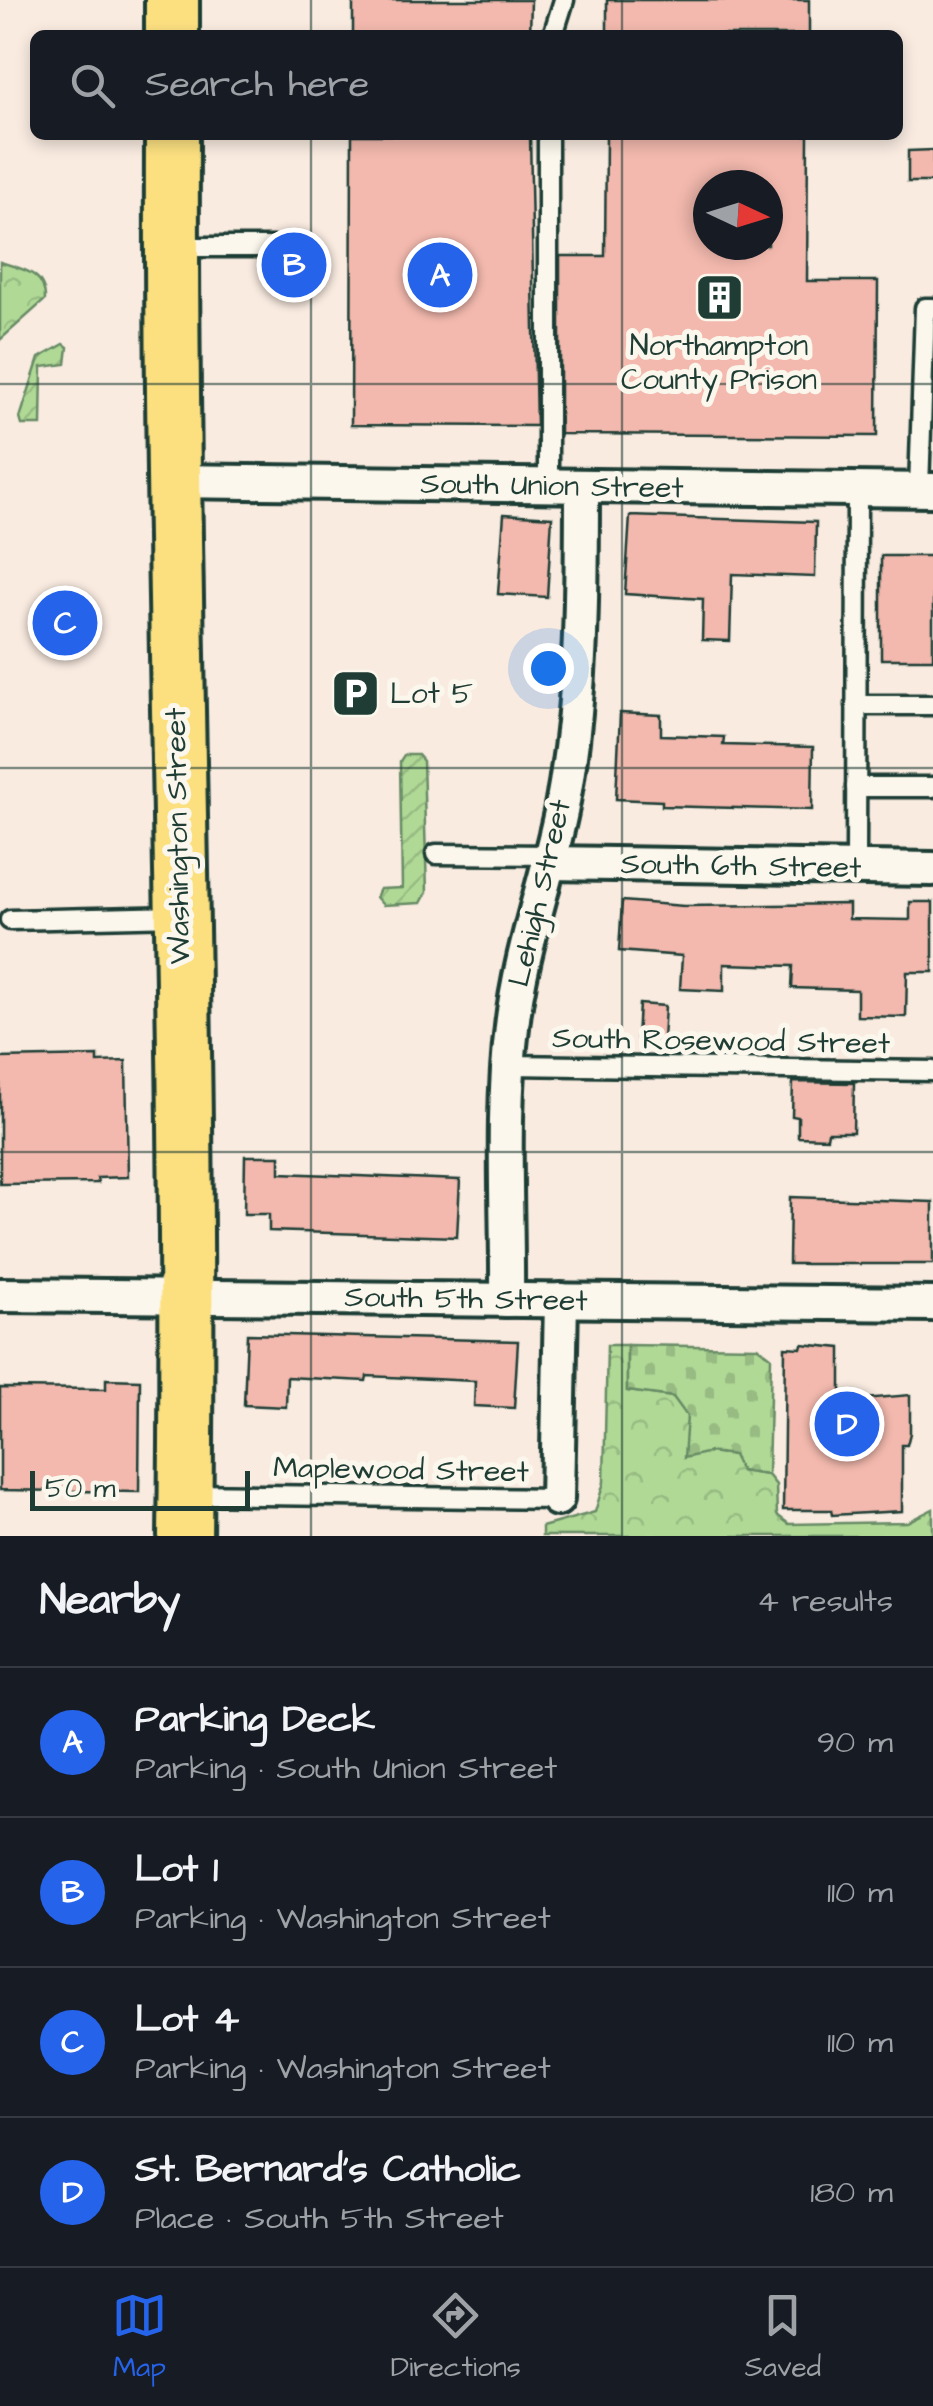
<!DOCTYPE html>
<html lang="en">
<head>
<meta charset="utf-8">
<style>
  body { margin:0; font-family:"Architects Daughter",sans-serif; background:#242831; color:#f1f3f6 }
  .compass { position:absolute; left:693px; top:170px; width:90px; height:90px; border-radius:50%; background:#171b24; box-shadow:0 5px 15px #0003; rotate:94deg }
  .scale { position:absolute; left:30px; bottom:25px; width:220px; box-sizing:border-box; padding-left:10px; border:5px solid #1f3d34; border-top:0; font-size:28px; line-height:35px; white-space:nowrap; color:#1f3d34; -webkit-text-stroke:8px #fbf7ec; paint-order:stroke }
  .you { position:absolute; left:548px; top:668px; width:35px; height:35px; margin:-25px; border:8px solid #fff; border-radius:50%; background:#1a73e8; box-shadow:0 0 0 15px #1a73e833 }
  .badge { display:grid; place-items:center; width:65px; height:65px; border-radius:50%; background:#2563eb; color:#fff; font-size:32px; font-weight:700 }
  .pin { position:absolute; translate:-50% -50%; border:5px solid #fff; box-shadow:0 2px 10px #0006 }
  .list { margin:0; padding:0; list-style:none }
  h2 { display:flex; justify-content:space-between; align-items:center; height:130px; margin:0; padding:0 40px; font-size:42px }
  h2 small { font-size:32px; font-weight:400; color:#9ea1a6 }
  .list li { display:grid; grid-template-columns:65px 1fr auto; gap:30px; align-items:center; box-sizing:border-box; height:150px; padding:0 40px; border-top:2px solid #363941 }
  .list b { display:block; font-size:38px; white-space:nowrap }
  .list p { margin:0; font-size:32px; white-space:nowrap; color:#9ea1a6 }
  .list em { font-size:32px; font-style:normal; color:#9ea1a6 }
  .icon { flex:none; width:55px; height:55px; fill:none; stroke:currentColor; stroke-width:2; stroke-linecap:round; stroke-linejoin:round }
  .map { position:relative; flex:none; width:933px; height:1536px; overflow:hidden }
  .search { position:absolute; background:#171b24; box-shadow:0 5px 15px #0003; left:30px; right:30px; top:30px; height:110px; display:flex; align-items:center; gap:25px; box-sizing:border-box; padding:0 35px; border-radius:15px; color:#9ea1a6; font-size:38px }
  .sheet { height:730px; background:#171b24 }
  nav { display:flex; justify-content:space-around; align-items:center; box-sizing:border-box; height:140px; border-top:2px solid #363941; background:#171b24; font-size:28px; color:#9ea1a6 }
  nav a { display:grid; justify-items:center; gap:5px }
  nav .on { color:#2563eb }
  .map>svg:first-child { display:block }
  .forest { fill:url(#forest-crowns); stroke:#688b65; stroke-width:2.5 }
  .cemetery { fill:url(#cemetery-stones); stroke:#688b65; stroke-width:2.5 }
  .garden { fill:url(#garden-furrows); stroke:#688b65; stroke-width:2.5 }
  .building { fill:#f3b9ae; stroke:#1f3d34; stroke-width:2.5; fill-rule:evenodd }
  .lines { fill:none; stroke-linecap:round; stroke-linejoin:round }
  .lane-casing { stroke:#1f3d34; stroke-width:25 }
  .street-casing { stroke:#1f3d34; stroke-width:40 }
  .primary-casing { stroke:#1f3d34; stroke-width:60 }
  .lane { stroke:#fbf7ec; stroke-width:18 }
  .street { stroke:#fbf7ec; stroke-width:32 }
  .primary { stroke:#fce080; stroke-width:52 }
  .grid { fill:none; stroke:#1f3d34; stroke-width:2.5; stroke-opacity:0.55 }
  .labels { text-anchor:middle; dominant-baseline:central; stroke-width:10; stroke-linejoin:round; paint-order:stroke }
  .poi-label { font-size:30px; fill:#1f3d34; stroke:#fbf7ec }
  .street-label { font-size:30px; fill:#1f3d34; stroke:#fbf7ec }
</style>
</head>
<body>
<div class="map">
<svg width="933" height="1536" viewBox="0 0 933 1536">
  <defs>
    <pattern id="forest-crowns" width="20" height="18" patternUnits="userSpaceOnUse" patternTransform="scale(2.5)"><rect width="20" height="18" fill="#b0d996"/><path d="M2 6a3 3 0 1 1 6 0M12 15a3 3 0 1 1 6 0" fill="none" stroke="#97bb82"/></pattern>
    <pattern id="cemetery-stones" width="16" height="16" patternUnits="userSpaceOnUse" patternTransform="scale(2.5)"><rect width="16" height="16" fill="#b0d996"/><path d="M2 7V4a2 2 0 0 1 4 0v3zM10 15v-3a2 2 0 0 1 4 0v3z" fill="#97bb82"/></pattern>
    <pattern id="garden-furrows" width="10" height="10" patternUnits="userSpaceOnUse" patternTransform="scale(2.5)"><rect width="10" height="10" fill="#b0d996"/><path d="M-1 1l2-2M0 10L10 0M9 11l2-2" fill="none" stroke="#97bb82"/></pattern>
  </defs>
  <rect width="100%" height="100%" fill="#f9ebe0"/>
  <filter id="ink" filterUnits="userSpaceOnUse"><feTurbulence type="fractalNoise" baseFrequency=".01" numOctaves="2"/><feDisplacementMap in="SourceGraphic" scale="20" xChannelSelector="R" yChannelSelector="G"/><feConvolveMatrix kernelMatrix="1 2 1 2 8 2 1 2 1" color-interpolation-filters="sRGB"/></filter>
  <g filter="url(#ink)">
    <!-- forest -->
    <g class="forest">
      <path d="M 0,262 C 22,269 46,272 45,300 L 0,340 Z"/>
      <path d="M 607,1345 L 627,1345 L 627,1391 L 674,1397 L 687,1416 L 688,1438 L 710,1452 L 733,1455 L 741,1471 L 768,1475 L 776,1485 L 777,1515 L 789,1524 L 907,1522 L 933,1509 L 933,1536 L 542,1536 L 542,1527 L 595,1512 L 604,1482 Z"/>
    </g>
    <!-- cemetery -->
    <path class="cemetery" d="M 627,1345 L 758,1347 L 771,1357 L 768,1475 L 741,1471 L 733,1455 L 710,1452 L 684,1458 L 687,1416 L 673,1397 L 627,1391 Z"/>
    <!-- garden -->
    <g class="garden">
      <path d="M 64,344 L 68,347 L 66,364 L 42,367 L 41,425 L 22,425 L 20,418 L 39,358 Z"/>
      <path d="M 404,755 L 418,755 L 423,761 L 427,892 L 421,903 L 383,905 L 376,897 L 380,889 L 402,888 L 400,761 Z"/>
    </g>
    <!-- building -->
    <g class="building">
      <path d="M 353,0 L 531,0 L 530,35 L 353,35 Z"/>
      <rect x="607" y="0" width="202" height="35"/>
      <path d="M 352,135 L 530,135 L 536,426 L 351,425 Z"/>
      <path d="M 606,135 L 808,135 L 807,281 L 878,281 L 877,436 L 560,434 L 560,256 L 605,256 ZM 708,185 L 768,185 L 768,245 L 708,245 Z"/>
      <path d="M 933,150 L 933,182 L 908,182 L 908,151 Z"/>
      <path d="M 504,514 L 552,517 L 547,597 L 498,594 Z"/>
      <path d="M 630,516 L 816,522 L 815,577 L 732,574 L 730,641 L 702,640 L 703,599 L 625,594 Z"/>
      <rect x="881" y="556" width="52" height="103"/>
      <path d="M 620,713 L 661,715 L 661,735 L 724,737 L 723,745 L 813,747 L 812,810 L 662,806 L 662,801 L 616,799 Z"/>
      <path d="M 622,901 L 684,906 L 849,904 L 849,919 L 910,920 L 910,902 L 933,902 L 933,972 L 907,972 L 906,1017 L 857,1016 L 857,990 L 792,988 L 793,966 L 724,964 L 724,991 L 680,989 L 682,956 L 619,951 Z"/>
      <path d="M 639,1004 L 665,1006 L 663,1040 L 637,1038 Z"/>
      <path d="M 98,1056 L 98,1062 L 126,1061 L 128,1177 L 97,1178 L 98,1183 L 0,1184 L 0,1058 Z"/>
      <path d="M 793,1082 L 854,1083 L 853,1132 L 828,1132 L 827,1138 L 798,1137 L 798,1117 L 792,1116 Z"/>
      <path d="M 245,1156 L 280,1156 L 280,1173 L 460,1180 L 457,1237 L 269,1231 L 269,1214 L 244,1214 Z"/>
      <path d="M 790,1197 L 933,1202 L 933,1264 L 789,1264 Z"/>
      <path d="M 247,1334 L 518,1341 L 514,1408 L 474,1406 L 475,1381 L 367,1376 L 366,1381 L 287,1377 L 286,1407 L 244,1405 Z"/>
      <path d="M 802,1344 L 841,1348 L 841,1401 L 910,1395 L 910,1433 L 907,1445 L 902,1445 L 902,1511 L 832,1515 L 831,1510 L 783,1510 L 785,1347 L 801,1348 Z"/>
      <path d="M 106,1379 L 140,1380 L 139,1492 L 0,1490 L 0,1388 L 106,1389 Z"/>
    </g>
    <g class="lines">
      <defs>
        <g id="lane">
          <path d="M 553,35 L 564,0"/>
          <path d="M 175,247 L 289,247"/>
          <path d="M 548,486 L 548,135"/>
          <path d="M 919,489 L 925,308 L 933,308"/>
          <path d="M 856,705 L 933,705"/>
          <path d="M 856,787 L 933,787"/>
          <path d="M 436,854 L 551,855"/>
          <path d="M 856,868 L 857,489"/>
          <path d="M 10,920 L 179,916"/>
          <path d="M 509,1065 L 933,1071"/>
          <path d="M 187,1494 L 557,1499"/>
        </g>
        <g id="street">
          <path d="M 171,481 L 933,490"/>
          <path d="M 549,863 L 933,869"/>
          <path d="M 0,1295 L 933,1304"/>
          <path d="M 507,1300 C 508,1210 501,1116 512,1027 C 520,953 546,884 561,812 C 582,705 582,596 582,487"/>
          <path d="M 557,1499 L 561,1300"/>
        </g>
        <g id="primary">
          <path d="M 172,35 L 172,0"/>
          <path d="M 172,135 C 170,602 192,1069 185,1536"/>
        </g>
      </defs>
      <!-- lane casing -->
      <use href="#lane" class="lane-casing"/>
      <!-- street casing -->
      <use href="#street" class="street-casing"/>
      <!-- primary casing -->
      <use href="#primary" class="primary-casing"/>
      <!-- lane -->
      <use href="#lane" class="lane"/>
      <!-- street -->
      <use href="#street" class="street"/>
      <!-- primary -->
      <use href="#primary" class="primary"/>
    </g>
  </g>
  <!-- grid -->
  <path class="grid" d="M 311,0 L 311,35M 622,0 L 622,35M 311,135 L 311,1536M 622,135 L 622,1536M 0,384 L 933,384M 0,768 L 933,768M 0,1152 L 933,1152"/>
  <!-- icons -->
  <defs>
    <symbol id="building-square" viewBox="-11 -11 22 22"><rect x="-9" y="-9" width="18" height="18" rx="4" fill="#1f3d34" stroke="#fbf7ec"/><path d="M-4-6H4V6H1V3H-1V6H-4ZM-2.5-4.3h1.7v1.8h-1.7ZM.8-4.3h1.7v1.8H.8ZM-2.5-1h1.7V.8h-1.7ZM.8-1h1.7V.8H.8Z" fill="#fff"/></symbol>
    <symbol id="parking-square" viewBox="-11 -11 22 22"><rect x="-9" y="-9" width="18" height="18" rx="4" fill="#1f3d34" stroke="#fbf7ec"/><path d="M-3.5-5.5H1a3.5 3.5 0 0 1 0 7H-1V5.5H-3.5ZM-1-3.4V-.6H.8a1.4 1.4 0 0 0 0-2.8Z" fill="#fff"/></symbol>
  </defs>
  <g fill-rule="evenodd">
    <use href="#building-square" x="692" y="270" width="55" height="55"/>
    <use href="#parking-square" x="328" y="666" width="55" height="55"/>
  </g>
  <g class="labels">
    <!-- poi labels -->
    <g class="poi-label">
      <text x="719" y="346">Northampton<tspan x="719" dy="34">County Prison</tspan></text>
      <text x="390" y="694" text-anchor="start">Lot 5</text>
    </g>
    <!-- street labels -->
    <g class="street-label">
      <text transform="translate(552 486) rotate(1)">South Union Street</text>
      <text transform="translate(178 836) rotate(-91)">Washington Street</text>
      <text transform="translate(741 866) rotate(1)">South 6th Street</text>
      <text transform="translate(540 893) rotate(-77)">Lehigh Street</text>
      <text transform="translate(721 1041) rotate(1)">South Rosewood Street</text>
      <text transform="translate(466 1299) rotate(1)">South 5th Street</text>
      <text transform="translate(401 1470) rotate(1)">Maplewood Street</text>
    </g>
  </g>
</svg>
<svg class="compass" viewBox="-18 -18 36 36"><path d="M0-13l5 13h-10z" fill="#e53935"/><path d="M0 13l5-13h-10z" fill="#9ea1a6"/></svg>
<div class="scale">50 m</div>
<div class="you"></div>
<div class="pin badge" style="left:440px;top:275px">A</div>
<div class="pin badge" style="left:294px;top:265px">B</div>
<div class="pin badge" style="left:65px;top:623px">C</div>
<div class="pin badge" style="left:847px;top:1424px">D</div>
<div class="search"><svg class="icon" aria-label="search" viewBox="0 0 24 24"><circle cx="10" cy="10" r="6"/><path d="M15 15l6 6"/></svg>Search here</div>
</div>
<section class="sheet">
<h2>Nearby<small>4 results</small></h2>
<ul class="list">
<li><span class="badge">A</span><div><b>Parking Deck</b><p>Parking · South Union Street</p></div><em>90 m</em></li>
<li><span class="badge">B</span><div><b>Lot 1</b><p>Parking · Washington Street</p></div><em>110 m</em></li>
<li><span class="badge">C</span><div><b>Lot 4</b><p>Parking · Washington Street</p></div><em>110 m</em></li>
<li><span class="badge">D</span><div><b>St. Bernard's Catholic</b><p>Place · South 5th Street</p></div><em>180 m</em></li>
</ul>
</section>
<nav>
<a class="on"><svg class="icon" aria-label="map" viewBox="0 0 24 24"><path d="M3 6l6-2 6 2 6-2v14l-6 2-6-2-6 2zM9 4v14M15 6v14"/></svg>Map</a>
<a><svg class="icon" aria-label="directions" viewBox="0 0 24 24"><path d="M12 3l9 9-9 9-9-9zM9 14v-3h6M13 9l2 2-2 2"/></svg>Directions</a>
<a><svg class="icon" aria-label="saved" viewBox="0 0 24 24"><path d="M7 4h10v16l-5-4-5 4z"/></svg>Saved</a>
</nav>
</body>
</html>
